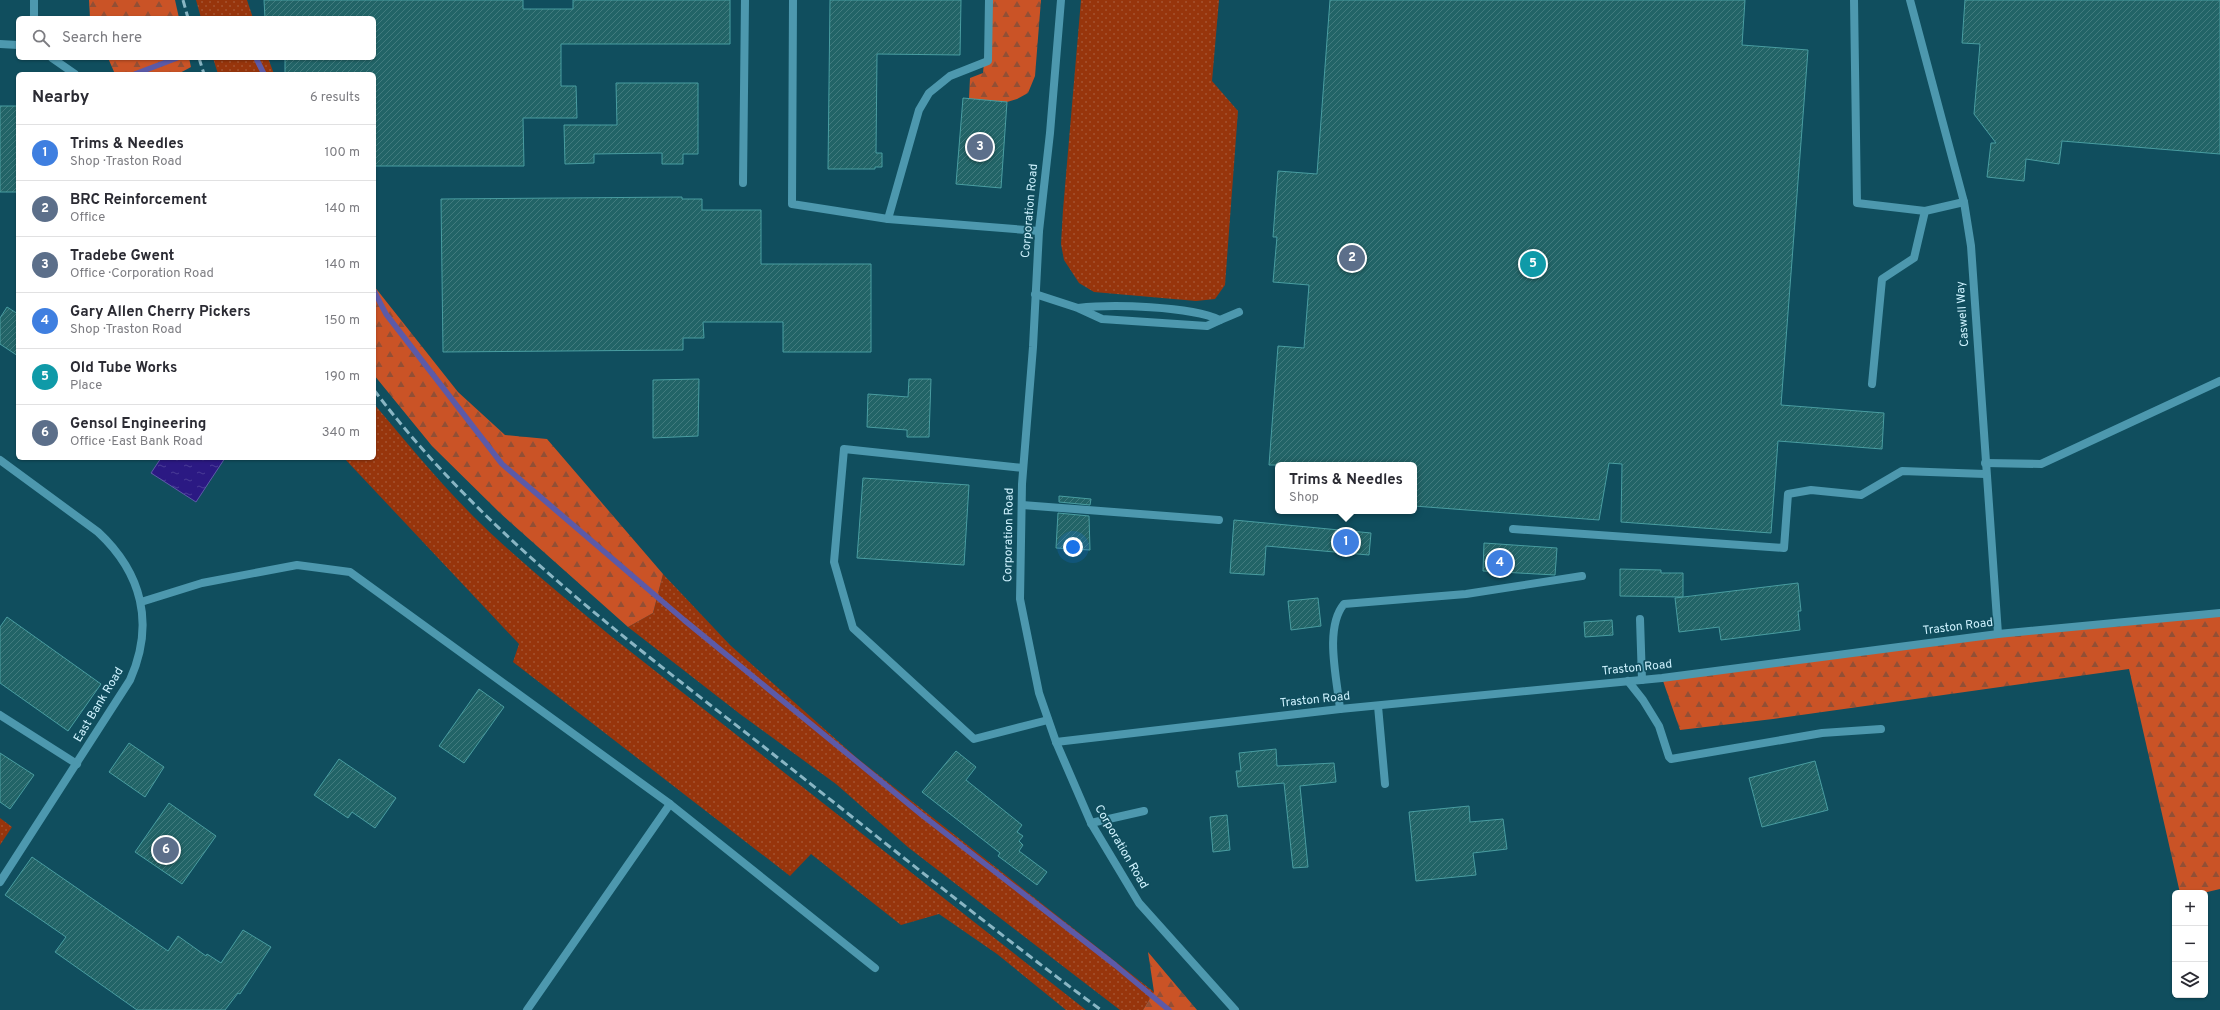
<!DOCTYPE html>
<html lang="en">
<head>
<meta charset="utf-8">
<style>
  body { margin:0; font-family:Overpass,sans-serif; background:#f2f2f3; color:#2b2b33 }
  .controls { position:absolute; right:12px; bottom:12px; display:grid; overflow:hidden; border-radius:6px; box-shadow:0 1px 3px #0004 }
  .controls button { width:36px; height:36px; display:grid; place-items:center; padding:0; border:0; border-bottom:1px solid #e1e1e2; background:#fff; color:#2b2b33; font:20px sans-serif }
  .you { position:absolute; left:1073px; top:547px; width:14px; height:14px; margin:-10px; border:3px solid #fff; border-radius:50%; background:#1a73e8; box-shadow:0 0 0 6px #1a73e833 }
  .badge { display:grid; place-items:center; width:26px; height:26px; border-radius:50%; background:#0b8043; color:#fff; font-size:13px; font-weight:700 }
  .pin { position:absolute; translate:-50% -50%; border:2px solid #fff; box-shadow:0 1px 4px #0006 }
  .popup { position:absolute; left:1275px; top:462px; width:142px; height:52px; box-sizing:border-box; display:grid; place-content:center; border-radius:6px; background:#fff; filter:drop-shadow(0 1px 3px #0005); font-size:13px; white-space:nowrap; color:#7c7c81 }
  .popup b { font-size:15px; color:#2b2b33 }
  .popup::after { content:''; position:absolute; left:50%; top:100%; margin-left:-8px; border:8px solid transparent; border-top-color:#fff }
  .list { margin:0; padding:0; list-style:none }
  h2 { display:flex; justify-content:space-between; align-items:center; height:52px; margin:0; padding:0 16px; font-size:17px }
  h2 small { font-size:13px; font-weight:400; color:#7c7c81 }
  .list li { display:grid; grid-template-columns:26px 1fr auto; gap:12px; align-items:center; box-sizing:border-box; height:56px; padding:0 16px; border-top:1px solid #e1e1e2 }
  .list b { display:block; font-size:15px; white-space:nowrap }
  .list p { margin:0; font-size:13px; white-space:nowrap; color:#7c7c81 }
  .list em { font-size:13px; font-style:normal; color:#7c7c81 }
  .icon { flex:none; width:22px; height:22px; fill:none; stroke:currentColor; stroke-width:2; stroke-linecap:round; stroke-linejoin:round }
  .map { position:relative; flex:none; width:2220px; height:1010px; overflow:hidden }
  .search { position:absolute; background:#fff; box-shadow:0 1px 3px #0004; left:16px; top:16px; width:360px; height:44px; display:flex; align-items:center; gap:10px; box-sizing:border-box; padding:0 14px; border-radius:6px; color:#7c7c81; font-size:15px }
  .panel { position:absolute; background:#fff; box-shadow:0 1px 3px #0004; left:16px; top:72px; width:360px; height:388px; border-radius:6px }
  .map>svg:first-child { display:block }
  .green { fill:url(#green-dots) }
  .forest { fill:url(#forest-firs) }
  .water { fill:url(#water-ripples); stroke:#5c5aa8 }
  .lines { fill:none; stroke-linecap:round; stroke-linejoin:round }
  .stream { stroke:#5c5aa8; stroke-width:5.5 }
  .building { fill:url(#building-hatch); stroke:#499da1 }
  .service { stroke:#4d98ae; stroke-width:8 }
  .minor { stroke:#4d98ae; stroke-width:8 }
  .rail { stroke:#89b6c4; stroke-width:3; stroke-dasharray:8 4; stroke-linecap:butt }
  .labels { text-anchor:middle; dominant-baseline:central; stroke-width:3.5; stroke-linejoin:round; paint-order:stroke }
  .street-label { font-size:12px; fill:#cff3ff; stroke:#104e5e }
</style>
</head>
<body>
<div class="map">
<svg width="2220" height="1010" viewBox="0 0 2220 1010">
  <defs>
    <pattern id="green-dots" width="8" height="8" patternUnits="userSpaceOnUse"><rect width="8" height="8" fill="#97350c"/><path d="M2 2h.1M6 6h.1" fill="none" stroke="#a45330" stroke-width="1.8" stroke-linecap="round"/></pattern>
    <pattern id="forest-firs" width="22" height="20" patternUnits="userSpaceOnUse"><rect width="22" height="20" fill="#ca5326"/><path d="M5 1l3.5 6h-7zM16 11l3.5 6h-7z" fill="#924f35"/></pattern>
    <pattern id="water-ripples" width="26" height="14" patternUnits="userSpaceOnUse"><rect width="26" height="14" fill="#2b1983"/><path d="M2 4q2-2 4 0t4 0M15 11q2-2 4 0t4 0" fill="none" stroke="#493b96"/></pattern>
    <pattern id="building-hatch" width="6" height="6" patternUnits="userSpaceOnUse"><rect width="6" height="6" fill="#226467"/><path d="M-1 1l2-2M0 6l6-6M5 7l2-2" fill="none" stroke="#417b7e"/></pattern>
  </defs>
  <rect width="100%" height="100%" fill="#104e5e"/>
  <!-- green -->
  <g class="green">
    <path d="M 196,0 L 247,0 L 253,18 L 201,18 Z"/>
    <path d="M 1081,0 L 1219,0 L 1212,81 L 1238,111 L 1225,285 L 1215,299 L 1196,301 L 1094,292 L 1079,283 L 1064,260 L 1061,244 L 1063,210 Z"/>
    <path d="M 213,58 L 268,58 L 274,74 L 218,74 Z"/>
    <path d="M 374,404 C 413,450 452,498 497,539 C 534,573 573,605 612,637 L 1086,1010 L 1066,1010 L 997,954 L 939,914 L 901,925 L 811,854 L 790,876 L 513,662 L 519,644 L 344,458 L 374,458 Z"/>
    <path d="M 663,574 L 730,645 L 857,758 L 1154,992 L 1143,1010 L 1120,1010 L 909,848 L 836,784 L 740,714 L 628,627 L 653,613 Z"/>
    <path d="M 0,818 L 12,827 L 0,845 Z"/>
  </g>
  <!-- forest -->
  <g class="forest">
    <path d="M 89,0 L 175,0 L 179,18 L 90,18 Z"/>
    <path d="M 990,0 L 1041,0 L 1035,76 L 1028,93 L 1017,99 L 1007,102 L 969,99 L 970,78 L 983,73 Z"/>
    <path d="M 108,58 L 189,58 L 191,67 L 178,74 L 115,74 Z"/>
    <path d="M 374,286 L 458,392 L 505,435 L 547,439 L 663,574 L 653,613 L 628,627 L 500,513 L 432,446 L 374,375 Z"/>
    <path d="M 2220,613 L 2220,889 L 2203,893 L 2180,893 L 2129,669 L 1773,719 L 1680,730 L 1662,678 L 1998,634 Z"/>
    <path d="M 1148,952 L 1197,1010 L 1143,1010 L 1154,992 Z"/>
  </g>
  <!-- water -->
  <path class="water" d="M 161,458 L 225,458 L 196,502 L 151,473 Z"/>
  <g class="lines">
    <!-- stream -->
    <g class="stream">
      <path d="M 256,58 L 264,74"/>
      <path d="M 135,74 L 177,58"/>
      <path d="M 374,291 L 386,314 L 502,464 L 684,620 L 922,815 L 1115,965 L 1169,1010"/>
    </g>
  </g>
  <!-- building -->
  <g class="building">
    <path d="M 264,0 L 523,0 L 523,9 L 573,9 L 573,0 L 730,0 L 730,44 L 561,44 L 561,86 L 576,86 L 577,118 L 523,118 L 524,166 L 374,166 L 374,74 L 285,74 L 285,58 L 374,58 L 374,18 L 265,18 Z"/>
    <path d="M 830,0 L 961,0 L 960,55 L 877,54 L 876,153 L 882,153 L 882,167 L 875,167 L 875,169 L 828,169 Z"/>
    <path d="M 1330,0 L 1745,0 L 1742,45 L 1808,50 L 1781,405 L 1884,413 L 1882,449 L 1778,441 L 1771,533 L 1621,522 L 1622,464 L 1609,463 L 1599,520 L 1414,506 L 1414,465 L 1269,465 L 1278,346 L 1304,348 L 1309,285 L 1273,282 L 1277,237 L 1273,237 L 1278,171 L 1317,174 Z"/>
    <path d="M 1965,0 L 2220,0 L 2220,154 L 2062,141 L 2059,164 L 2026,159 L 2024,181 L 1987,177 L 1991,143 L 1996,143 L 1974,114 L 1980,44 L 1962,43 Z"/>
    <path d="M 616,83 L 698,83 L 698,154 L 683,154 L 683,164 L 662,164 L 662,153 L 594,154 L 594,163 L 565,164 L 564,125 L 617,125 Z"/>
    <path d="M 963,98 L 1007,102 L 1001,188 L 956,184 Z"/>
    <rect x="0" y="106" width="18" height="86"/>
    <path d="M 682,197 L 682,199 L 702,199 L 702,210 L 761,210 L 761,264 L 871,264 L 871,352 L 783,352 L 783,322 L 703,322 L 704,338 L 683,338 L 683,350 L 443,352 L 441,199 Z"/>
    <path d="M 7,307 L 18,314 L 18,356 L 0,344 L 0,318 Z"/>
    <path d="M 699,379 L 698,436 L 653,438 L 653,380 Z"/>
    <path d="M 909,379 L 931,379 L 929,437 L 907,437 L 907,430 L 867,427 L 868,394 L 908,397 Z"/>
    <path d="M 863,478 L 969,485 L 964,565 L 857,558 Z"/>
    <path d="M 1059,496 L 1091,499 L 1090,505 L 1059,502 Z"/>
    <path d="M 1058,513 L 1089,516 L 1090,550 L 1056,548 Z"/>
    <path d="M 1234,520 L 1371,533 L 1369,555 L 1266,546 L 1264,575 L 1230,573 Z"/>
    <path d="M 1484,543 L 1557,548 L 1555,575 L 1483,571 Z"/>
    <path d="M 1620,569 L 1661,570 L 1661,573 L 1683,573 L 1683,597 L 1620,596 Z"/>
    <path d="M 1798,583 L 1801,611 L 1798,611 L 1800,630 L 1721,640 L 1719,627 L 1679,632 L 1675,598 Z"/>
    <path d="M 1318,598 L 1321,626 L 1291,630 L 1288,601 Z"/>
    <path d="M 7,617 L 101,684 L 68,731 L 0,683 L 0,627 Z"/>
    <path d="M 1612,620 L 1613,635 L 1585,637 L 1584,622 Z"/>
    <path d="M 479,689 L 504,707 L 464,763 L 439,746 Z"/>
    <path d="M 129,743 L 164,767 L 145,797 L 109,772 Z"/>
    <path d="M 1276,749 L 1277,766 L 1334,763 L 1336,782 L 1300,786 L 1308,867 L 1293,868 L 1284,783 L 1238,787 L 1236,771 L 1241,771 L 1239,753 Z"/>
    <path d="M 956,751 L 976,767 L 966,780 L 1022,825 L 1017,832 L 1023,836 L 1019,841 L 1023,845 L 1019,851 L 1047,872 L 1037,885 L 998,856 L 1000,853 L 922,792 Z"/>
    <path d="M 0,753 L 34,775 L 10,809 L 0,802 Z"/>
    <path d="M 339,759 L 396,798 L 375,828 L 352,812 L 348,818 L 314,795 Z"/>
    <path d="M 1815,761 L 1828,810 L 1762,827 L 1749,778 Z"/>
    <path d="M 169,803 L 216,836 L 182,884 L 135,852 Z"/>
    <path d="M 1469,806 L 1470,822 L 1503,819 L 1507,849 L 1473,853 L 1476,875 L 1416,881 L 1409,812 Z"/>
    <path d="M 1227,815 L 1230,850 L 1213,852 L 1210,817 Z"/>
    <path d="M 32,857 L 168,951 L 178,936 L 206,956 L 207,954 L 221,963 L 243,930 L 271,947 L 240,994 L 238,993 L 225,1010 L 137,1010 L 55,952 L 66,937 L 5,895 Z"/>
  </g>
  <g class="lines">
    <!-- service -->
    <g class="service">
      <path d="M 34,0 L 34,18"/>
      <path d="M 793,0 L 792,204 L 888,219 L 1039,231"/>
      <path d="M 1854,0 L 1857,203 L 1925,211"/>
      <path d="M 0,44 L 18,45"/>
      <path d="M 52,58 L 75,74"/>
      <path d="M 743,183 L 745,0"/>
      <path d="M 888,219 L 919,110 L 929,93 L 950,76 L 988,61 L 989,0"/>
      <path d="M 1035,294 L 1078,308 L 1102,319 L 1207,326 L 1220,320 C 1190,306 1112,304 1078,308"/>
      <path d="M 1220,320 L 1239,312"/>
      <path d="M 1872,384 L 1882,279 L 1914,258 L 1925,211 L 1964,202"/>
      <path d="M 1985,463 L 2041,464 L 2220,381"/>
      <path d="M 1023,468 L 844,449 L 834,562 L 853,628 L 974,739 L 1048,720"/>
      <path d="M 1022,505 L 1219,520"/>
      <path d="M 1513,529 L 1784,548 L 1788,494 L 1811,490 L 1861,495 L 1902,471 L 1985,474"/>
      <path d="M 141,602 L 202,583 L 297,565 L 350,572 L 670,804 L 875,968"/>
      <path d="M 1640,619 L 1642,680"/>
      <path d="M 1628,681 L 1643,700 L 1659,726 L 1669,757 L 1671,759 L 1822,733 L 1881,729"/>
      <path d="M 1378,706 L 1385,784"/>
      <path d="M 1340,709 C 1337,679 1324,628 1344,604 L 1466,594 L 1582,576"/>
      <path d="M 0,715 L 77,764"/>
      <path d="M 1091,823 L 1144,811"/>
      <path d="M 527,1010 L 670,804"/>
    </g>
    <!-- minor -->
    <g class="minor">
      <path d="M 1061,0 L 1050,133 L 1039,231 L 1033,347 L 1022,484 L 1020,599 L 1039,693 L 1056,742 L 1091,823 L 1139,903 L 1235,1010"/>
      <path d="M 1910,0 L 1964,202 L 1971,246 L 1998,634"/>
      <path d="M 0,460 L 98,532 C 142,573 155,624 130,680 L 0,882"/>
      <path d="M 1056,742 L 1340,709 L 1662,678 L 1998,634 L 2220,613"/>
    </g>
    <!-- rail -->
    <g class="rail">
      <path d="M 183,0 L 188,18"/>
      <path d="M 199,58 L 204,74"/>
      <path d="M 374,390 C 480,530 622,636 759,743 C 873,833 985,924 1101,1010"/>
    </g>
  </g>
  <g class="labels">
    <!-- street labels -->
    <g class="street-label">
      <text transform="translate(1030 211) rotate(-85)">Corporation Road</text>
      <text transform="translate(1963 314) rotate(-94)">Caswell Way</text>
      <text transform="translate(1009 535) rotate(-89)">Corporation Road</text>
      <text transform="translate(1958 627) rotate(-7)">Traston Road</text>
      <text transform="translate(1637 668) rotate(-6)">Traston Road</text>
      <text transform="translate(1315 700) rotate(-6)">Traston Road</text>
      <text transform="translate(99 705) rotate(-59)">East Bank Road</text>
      <text transform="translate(1121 847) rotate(60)">Corporation Road</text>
    </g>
  </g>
</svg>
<div class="controls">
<button>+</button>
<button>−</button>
<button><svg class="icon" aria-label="layers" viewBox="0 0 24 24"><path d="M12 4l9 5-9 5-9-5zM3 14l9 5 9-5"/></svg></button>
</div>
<div class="you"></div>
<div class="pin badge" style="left:1346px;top:542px;background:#3f7fe0">1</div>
<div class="popup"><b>Trims &amp; Needles</b>Shop</div>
<div class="pin badge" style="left:1352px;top:258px;background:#5c6f8a">2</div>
<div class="pin badge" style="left:980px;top:147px;background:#5c6f8a">3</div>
<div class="pin badge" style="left:1500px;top:563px;background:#3f7fe0">4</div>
<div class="pin badge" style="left:1533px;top:264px;background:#0f9aa8">5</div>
<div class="pin badge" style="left:166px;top:850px;background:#5c6f8a">6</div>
<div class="search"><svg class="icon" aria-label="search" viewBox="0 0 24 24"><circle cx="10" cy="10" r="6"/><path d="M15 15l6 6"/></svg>Search here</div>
<section class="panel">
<h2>Nearby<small>6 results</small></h2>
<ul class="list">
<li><span class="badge" style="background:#3f7fe0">1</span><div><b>Trims &amp; Needles</b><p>Shop · Traston Road</p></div><em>100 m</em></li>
<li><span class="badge" style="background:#5c6f8a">2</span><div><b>BRC Reinforcement</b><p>Office</p></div><em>140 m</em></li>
<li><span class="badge" style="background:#5c6f8a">3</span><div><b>Tradebe Gwent</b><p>Office · Corporation Road</p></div><em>140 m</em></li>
<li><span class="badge" style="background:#3f7fe0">4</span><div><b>Gary Allen Cherry Pickers</b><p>Shop · Traston Road</p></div><em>150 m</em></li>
<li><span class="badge" style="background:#0f9aa8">5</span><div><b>Old Tube Works</b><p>Place</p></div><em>190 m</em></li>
<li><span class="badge" style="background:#5c6f8a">6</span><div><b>Gensol Engineering</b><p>Office · East Bank Road</p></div><em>340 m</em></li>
</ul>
</section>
</div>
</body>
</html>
